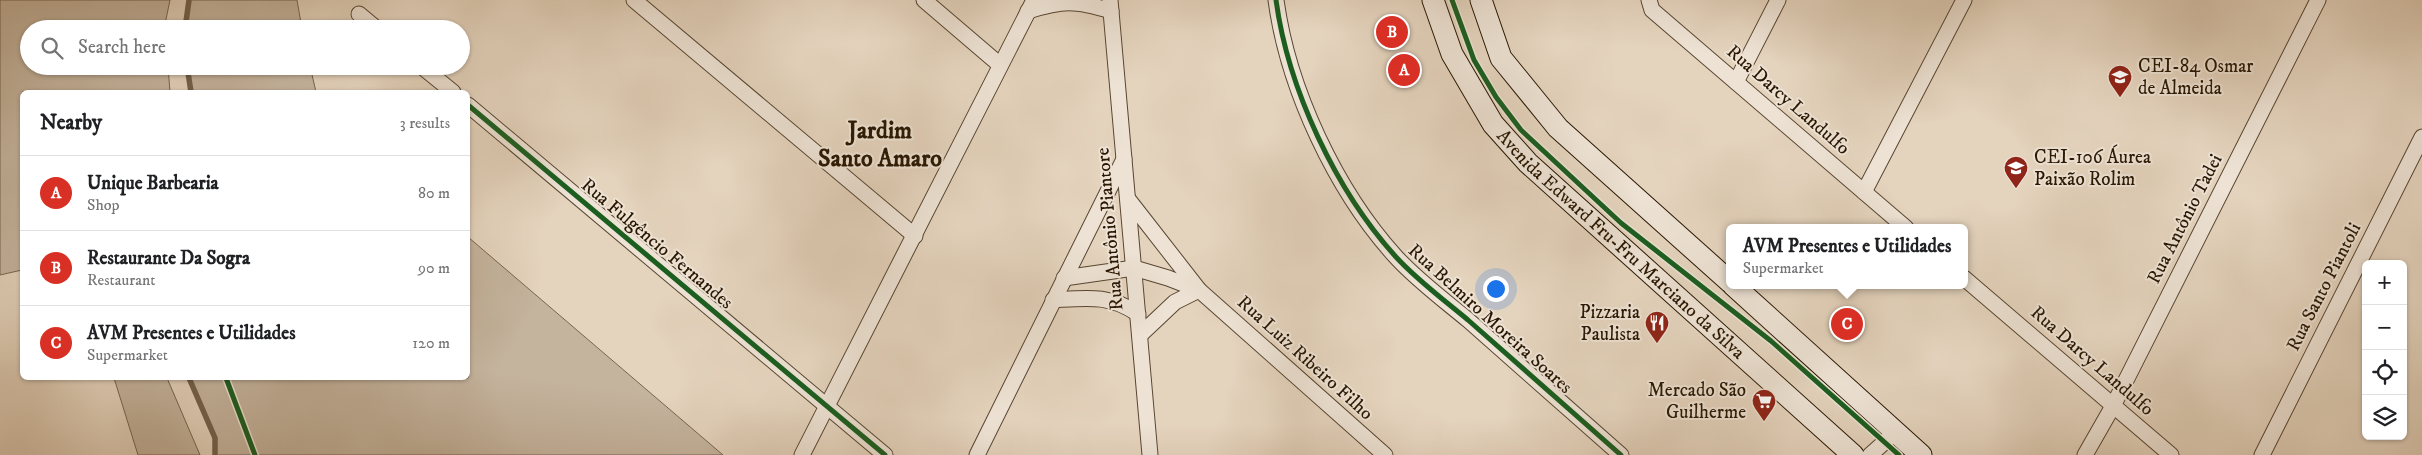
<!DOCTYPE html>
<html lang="en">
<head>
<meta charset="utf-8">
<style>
  body { margin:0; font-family:"IM FELL DW Pica",serif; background:#f6f6f6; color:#202124 }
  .controls { position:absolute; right:15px; bottom:15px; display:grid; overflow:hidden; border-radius:8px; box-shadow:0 1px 4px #0004 }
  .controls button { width:45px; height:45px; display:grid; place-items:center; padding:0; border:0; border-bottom:1px solid #e0e0e0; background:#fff; color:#202124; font:25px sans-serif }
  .you { position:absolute; left:1495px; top:288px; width:18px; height:18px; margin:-12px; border:4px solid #fff; border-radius:50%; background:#1a73e8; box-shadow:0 0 0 8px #1a73e833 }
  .badge { display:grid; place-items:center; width:32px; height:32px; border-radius:50%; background:#d93025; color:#fff; font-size:16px; font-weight:700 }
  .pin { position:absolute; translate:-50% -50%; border:2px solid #fff; box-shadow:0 1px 5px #0006 }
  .popup { position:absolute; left:1726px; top:224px; width:242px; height:65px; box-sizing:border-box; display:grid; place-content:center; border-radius:8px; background:#fff; filter:drop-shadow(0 1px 4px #0005); font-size:16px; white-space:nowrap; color:#757577 }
  .popup b { font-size:19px; color:#202124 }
  .popup::after { content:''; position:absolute; left:50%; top:100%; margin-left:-10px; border:10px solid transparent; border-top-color:#fff }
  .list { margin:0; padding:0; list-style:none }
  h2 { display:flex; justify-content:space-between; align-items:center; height:65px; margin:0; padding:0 20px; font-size:21px }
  h2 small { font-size:16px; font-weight:400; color:#757577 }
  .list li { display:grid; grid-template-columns:32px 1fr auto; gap:15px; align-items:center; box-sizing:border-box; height:75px; padding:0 20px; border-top:1px solid #e0e0e0 }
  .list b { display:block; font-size:19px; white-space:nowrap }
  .list p { margin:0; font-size:16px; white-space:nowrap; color:#757577 }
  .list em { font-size:16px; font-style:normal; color:#757577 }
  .icon { flex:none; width:28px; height:28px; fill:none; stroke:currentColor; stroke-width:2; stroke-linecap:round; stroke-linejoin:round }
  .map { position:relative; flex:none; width:2422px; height:455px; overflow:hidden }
  .search { position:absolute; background:#fff; box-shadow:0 1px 4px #0004; left:20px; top:20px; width:450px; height:55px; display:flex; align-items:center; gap:12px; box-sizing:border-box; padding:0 18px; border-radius:28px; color:#757577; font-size:19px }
  .panel { position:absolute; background:#fff; box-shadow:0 1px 4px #0004; left:20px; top:90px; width:450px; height:290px; border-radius:8px }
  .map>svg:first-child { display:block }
  .green { fill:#c4b39d; stroke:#766550 }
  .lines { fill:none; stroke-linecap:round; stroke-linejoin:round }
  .stream { stroke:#73614c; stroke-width:5.5 }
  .street-casing { stroke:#584631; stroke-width:17 }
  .secondary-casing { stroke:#291702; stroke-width:23 }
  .street { stroke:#ede2d4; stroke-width:15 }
  .secondary { stroke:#ede2d4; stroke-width:21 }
  .cycleway-casing { stroke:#ede2d4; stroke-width:8 }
  .cycleway { stroke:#1b5e20; stroke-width:5 }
  .labels { text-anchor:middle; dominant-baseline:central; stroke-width:4; stroke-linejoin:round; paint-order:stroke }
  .poi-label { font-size:19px; fill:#291702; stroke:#ede2d4; text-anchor:start }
  .street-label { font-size:19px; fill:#291702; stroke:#ede2d4 }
  .district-label { font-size:24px; font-weight:bold; fill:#291702; stroke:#ede2d4 }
</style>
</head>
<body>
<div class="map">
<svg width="2422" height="455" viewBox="0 0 2422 455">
  <rect width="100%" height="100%" fill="#e4d3bd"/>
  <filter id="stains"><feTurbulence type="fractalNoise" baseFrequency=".004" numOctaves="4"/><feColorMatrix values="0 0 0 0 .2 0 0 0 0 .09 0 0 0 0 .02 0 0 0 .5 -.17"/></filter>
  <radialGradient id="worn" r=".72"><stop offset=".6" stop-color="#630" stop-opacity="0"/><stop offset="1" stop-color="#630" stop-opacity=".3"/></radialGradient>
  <!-- green -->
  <g class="green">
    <path d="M 0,0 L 170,0 L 164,29 L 29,29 L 29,66 L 168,66 L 170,92 L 22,92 L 22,270 L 0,275 Z"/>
    <path d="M 189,0 L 297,0 L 302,29 L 185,29 Z"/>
    <path d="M 187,66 L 310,66 L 316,92 L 191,92 Z"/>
    <path d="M 468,237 L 723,455 L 215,455 L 215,438 L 187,378 L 468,378 Z"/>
    <path d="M 114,378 L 167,378 L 200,455 L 138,455 Z"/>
  </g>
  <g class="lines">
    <!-- stream -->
    <g class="stream">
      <path d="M 185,29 L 189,0"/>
      <path d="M 187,66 L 191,92"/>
      <path d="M 189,378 L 215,438 L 215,455"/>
    </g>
    <defs>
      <g id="street">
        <path d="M 634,0 L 915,236"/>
        <path d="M 924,0 L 1000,65"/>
        <path d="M 1110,0 L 1150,455"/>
        <path d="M 1276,0 C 1288,89 1336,191 1396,257 C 1417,280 1444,300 1468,320 C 1519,365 1570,410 1621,455"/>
        <path d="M 1649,0 L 1652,10 L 1906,228"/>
        <path d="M 1028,11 C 1063,0 1075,0 1111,11"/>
        <path d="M 359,14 L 377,29"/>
        <path d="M 421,66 L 453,92"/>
        <path d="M 1736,82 L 1778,0"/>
        <path d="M 468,105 L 885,455"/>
        <path d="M 1864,192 L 1964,0"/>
        <path d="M 1128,199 L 1199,290 L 1175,302 L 1140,335"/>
        <path d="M 1064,278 L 1134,268 L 1168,278 L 1199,290 L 1385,455"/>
        <path d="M 1964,278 L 2171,455"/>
        <path d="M 1053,300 C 1086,298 1110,294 1138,314"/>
        <path d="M 802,455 L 1034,0"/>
        <path d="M 977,455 L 1124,159"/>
        <path d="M 1870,455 L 1897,431"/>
        <path d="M 2085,455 L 2113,406 L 2318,0"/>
        <path d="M 2262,455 L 2422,137"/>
      </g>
      <g id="secondary">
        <path id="s1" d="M 1433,0 L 1452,54 L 1493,124 L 1528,163 L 1853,455"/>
        <path d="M 1481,0 L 1501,58 L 1558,128 L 1730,282"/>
        <path d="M 1733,285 L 1921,455"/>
      </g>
    </defs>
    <!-- street casing -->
    <use href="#street" class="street-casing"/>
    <!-- secondary casing -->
    <use href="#secondary" class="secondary-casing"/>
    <!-- street -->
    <use href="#street" class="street"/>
    <!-- secondary -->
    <use href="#secondary" class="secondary"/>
    <defs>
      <g id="cycleway">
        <path d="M 1276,0 C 1288,89 1336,191 1396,257 C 1417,280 1444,300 1468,320 C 1519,365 1570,410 1621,455"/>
        <path d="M 1452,0 L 1474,60 L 1496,97 L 1521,130 L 1621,223 L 1771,341 L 1899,455"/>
        <path d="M 468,105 L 885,455"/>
        <path d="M 226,378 L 255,455"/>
      </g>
    </defs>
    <!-- cycleway casing -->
    <use href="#cycleway" class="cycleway-casing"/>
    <!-- cycleway -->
    <use href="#cycleway" class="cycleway"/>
  </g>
  <!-- icons -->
  <defs>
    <symbol id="school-pin" viewBox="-11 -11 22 30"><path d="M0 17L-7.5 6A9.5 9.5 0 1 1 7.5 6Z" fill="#8f2418" stroke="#ede2d4"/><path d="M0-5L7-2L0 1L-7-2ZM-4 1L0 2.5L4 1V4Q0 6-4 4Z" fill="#fff"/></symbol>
    <symbol id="restaurant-pin" viewBox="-11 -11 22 30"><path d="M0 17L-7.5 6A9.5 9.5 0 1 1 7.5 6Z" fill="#8f2418" stroke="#ede2d4"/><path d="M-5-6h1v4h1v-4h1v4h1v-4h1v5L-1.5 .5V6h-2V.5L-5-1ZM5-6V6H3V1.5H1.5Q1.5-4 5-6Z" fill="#fff"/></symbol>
    <symbol id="supermarket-pin" viewBox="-11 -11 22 30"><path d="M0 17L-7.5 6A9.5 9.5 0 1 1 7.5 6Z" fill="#8f2418" stroke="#ede2d4"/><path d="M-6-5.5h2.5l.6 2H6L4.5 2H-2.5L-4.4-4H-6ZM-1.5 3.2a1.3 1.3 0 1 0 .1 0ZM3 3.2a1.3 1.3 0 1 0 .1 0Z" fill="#fff"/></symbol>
  </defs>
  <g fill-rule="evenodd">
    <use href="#school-pin" x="2106" y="63" width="28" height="38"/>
    <use href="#school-pin" x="2002" y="154" width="28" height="38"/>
    <use href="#restaurant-pin" x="1643" y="309" width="28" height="38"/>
    <use href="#supermarket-pin" x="1750" y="387" width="28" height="38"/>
  </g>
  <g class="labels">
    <!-- poi labels -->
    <g class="poi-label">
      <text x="2138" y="66">CEI-84 Osmar<tspan x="2138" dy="22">de Almeida</tspan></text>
      <text x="2034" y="157">CEI-106 Áurea<tspan x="2034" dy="22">Paixão Rolim</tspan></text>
      <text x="1640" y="312" text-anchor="end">Pizzaria<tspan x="1640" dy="22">Paulista</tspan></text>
      <text x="1746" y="390" text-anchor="end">Mercado São<tspan x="1746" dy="22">Guilherme</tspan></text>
    </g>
    <!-- street labels -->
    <g class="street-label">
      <text transform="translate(1788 100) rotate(41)">Rua Darcy Landulfo</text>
      <text transform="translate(2185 219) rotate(-63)">Rua Antônio Tadei</text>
      <text transform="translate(1110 229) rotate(-95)">Rua Antônio Piantore</text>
      <text stroke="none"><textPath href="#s1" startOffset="314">Avenida Edward Fru-Fru Marciano da Silva</textPath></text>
      <text transform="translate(657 244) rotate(40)">Rua Fulgêncio Fernandes</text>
      <text transform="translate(2324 287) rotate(-63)">Rua Santo Piantoli</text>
      <text transform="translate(1490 319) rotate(42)">Rua Belmiro Moreira Soares</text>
      <text transform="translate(1305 358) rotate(42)">Rua Luiz Ribeiro Filho</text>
      <text transform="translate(2092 361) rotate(41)">Rua Darcy Landulfo</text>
    </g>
    <!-- district labels -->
    <g class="district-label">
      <text x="880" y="131">Jardim<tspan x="880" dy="28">Santo Amaro</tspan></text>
    </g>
  </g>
  <rect width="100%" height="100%" filter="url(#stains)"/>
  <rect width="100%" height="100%" fill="url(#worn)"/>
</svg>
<div class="controls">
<button>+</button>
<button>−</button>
<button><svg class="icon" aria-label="locate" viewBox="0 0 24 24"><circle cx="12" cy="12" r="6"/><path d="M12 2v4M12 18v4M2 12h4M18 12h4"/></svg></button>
<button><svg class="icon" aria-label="layers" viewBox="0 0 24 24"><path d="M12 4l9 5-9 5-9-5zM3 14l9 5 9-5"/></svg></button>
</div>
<div class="you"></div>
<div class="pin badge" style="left:1404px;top:70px">A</div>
<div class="pin badge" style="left:1392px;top:32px">B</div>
<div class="pin badge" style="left:1847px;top:324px">C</div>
<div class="popup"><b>AVM Presentes e Utilidades</b>Supermarket</div>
<div class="search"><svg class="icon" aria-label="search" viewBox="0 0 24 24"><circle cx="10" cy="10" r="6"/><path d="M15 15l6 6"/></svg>Search here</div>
<section class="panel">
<h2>Nearby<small>3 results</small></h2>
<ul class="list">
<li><span class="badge">A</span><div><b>Unique Barbearia</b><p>Shop</p></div><em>80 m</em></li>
<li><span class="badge">B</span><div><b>Restaurante Da Sogra</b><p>Restaurant</p></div><em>90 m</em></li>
<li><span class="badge">C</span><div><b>AVM Presentes e Utilidades</b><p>Supermarket</p></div><em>120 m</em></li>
</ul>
</section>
</div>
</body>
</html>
